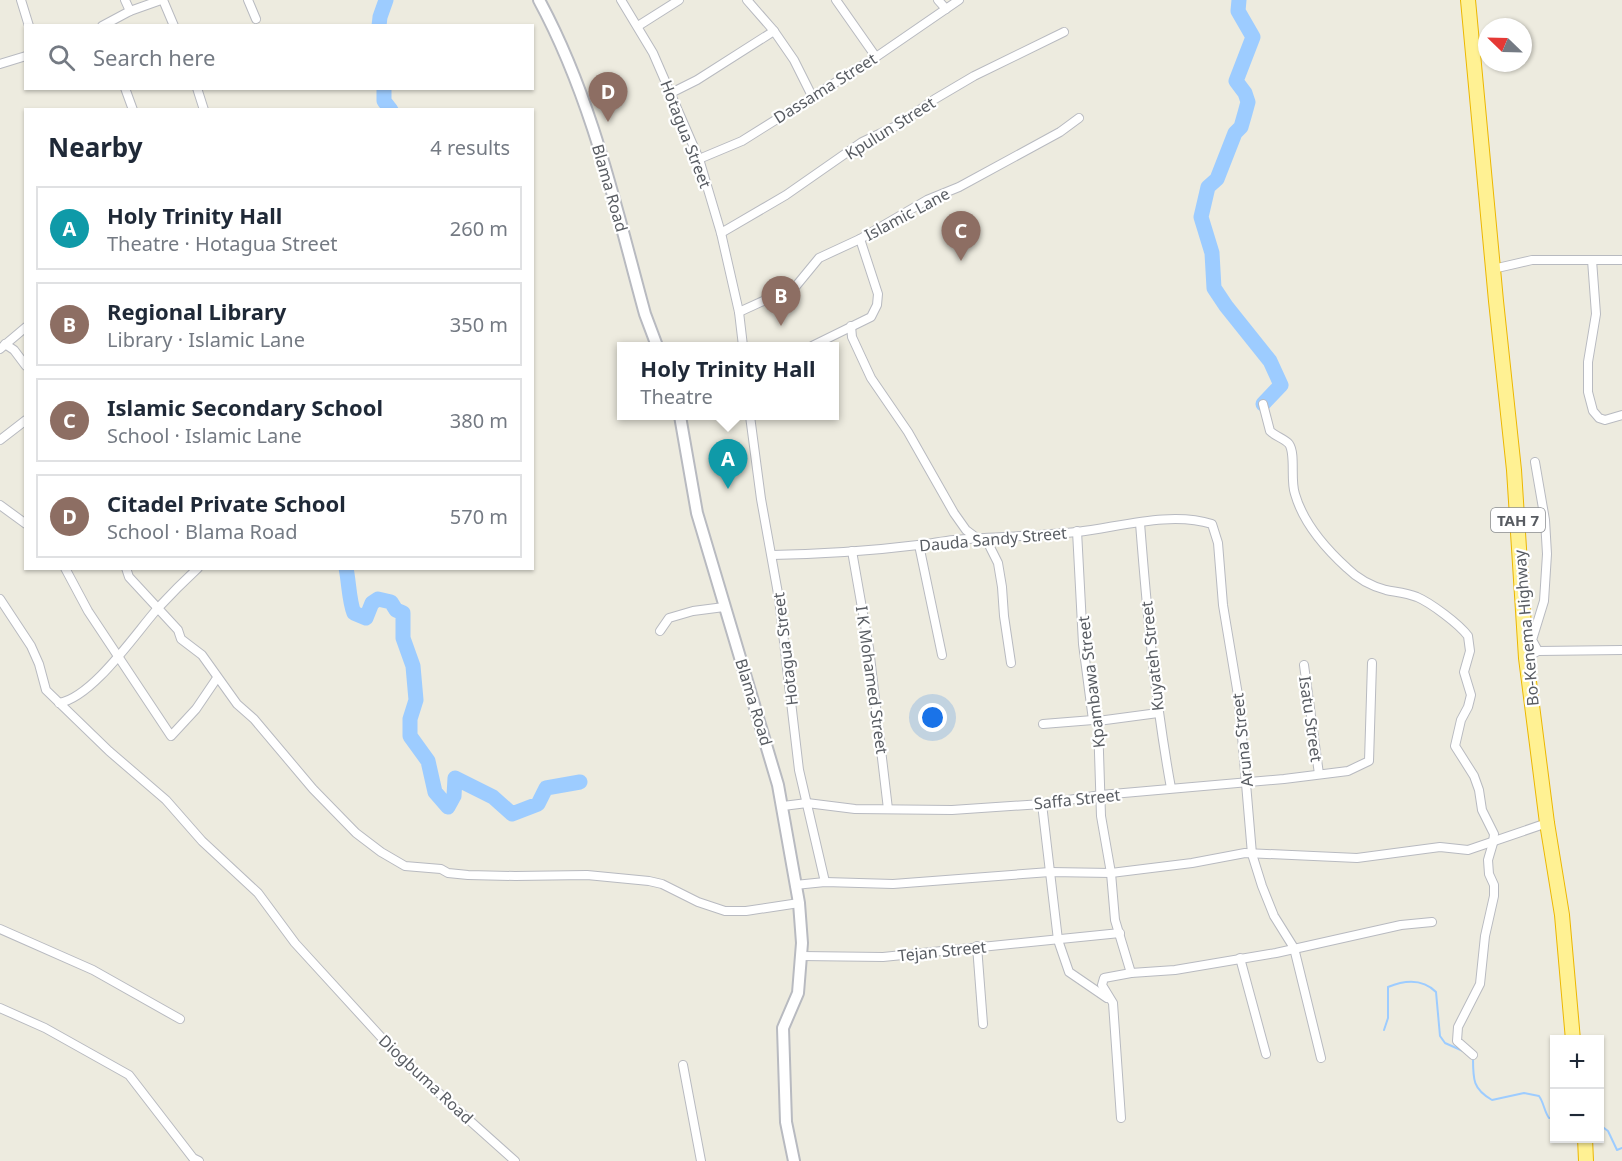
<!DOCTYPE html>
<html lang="en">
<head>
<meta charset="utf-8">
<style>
  body { margin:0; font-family:"Noto Sans",sans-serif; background:#f6f6f7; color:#1f2937 }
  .controls { position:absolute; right:18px; bottom:18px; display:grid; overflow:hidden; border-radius:0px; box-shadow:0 2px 4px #0004 }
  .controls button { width:54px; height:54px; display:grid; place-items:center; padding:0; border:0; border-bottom:2px solid #e0e1e3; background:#fff; color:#1f2937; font:30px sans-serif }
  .compass { position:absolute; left:1478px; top:18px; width:54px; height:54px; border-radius:50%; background:#fff; box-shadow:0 2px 4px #0004; rotate:293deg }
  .you { position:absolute; left:933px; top:718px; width:21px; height:21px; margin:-15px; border:4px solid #fff; border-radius:50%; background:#1a73e8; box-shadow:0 0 0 9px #1a73e833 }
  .badge { display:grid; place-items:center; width:39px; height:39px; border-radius:50%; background:#0f766e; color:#fff; font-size:20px; font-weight:700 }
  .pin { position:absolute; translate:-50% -50px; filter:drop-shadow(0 2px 3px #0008) }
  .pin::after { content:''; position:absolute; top:32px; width:21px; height:18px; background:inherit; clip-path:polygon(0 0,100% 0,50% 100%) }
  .popup { position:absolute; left:617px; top:342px; width:222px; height:78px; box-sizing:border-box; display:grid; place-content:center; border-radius:0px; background:#fff; filter:drop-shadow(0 2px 4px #0005); font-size:20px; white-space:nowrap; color:#747a83 }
  .popup b { font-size:22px; color:#1f2937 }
  .popup::after { content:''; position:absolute; left:50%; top:100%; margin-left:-12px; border:12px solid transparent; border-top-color:#fff }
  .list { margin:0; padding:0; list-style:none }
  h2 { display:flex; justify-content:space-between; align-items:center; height:78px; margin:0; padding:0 24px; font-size:26px }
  h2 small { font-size:20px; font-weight:400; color:#747a83 }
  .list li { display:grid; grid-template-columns:39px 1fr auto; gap:18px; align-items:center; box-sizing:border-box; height:84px; margin:0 12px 12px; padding:0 12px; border:2px solid #e0e1e3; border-radius:0px }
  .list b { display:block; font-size:22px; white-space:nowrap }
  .list p { margin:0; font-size:20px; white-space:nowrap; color:#747a83 }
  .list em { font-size:20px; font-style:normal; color:#747a83 }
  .icon { flex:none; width:33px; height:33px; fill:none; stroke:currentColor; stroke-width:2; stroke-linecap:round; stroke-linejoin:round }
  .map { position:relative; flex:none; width:1622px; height:1161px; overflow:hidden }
  .search { position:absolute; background:#fff; box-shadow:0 2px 4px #0004; left:24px; top:24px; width:510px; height:66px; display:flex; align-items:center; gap:15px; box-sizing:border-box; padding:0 21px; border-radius:0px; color:#747a83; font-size:22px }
  .panel { position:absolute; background:#fff; box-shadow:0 2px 4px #0004; left:24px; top:108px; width:510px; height:462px; border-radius:0px }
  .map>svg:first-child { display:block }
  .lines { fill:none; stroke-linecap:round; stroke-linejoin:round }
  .stream { stroke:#9dccff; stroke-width:2 }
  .river { stroke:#9dccff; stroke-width:15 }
  .minor-casing { stroke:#b8bac0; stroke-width:10 }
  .tertiary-casing { stroke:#b8bac0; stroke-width:14 }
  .trunk-casing { stroke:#ecb700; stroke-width:16 }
  .minor { stroke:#fff; stroke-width:8 }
  .tertiary { stroke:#fff; stroke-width:10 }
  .trunk { stroke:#fff193; stroke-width:14 }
  .labels { text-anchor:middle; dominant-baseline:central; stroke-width:4.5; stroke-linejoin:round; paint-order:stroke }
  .shield { fill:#fff; stroke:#8a8d91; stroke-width:1.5 }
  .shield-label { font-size:15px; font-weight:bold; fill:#585c62 }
  .street-label { font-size:16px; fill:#585c62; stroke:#fff }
</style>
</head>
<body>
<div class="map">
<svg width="1622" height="1161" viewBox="0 0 1622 1161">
  <rect width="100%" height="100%" fill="#edebdf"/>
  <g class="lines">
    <!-- stream -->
    <g class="stream">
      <path d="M 1384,1030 L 1388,1018 L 1388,987 C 1405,980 1422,978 1436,992 L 1440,1036 L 1445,1043 L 1463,1051"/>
      <path d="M 1473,1058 C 1473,1080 1473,1089 1492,1100 L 1524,1093 L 1539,1096 C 1544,1103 1544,1111 1549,1118 L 1554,1118"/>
      <path d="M 1600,1125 L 1608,1131 L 1617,1150 L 1622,1148"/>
    </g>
    <!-- river -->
    <g class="river">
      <path d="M 1239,0 L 1238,11 L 1253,37 L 1236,81 L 1245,93 L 1248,102 L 1245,113 L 1241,127 L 1235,133 L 1217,179 L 1208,187 L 1201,217 L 1212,253 L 1214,288 L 1226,306 L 1270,361 L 1281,385 L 1263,404"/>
      <path d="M 379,26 L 380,17 L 386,0"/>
      <path d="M 384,88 L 384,101 L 391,110"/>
      <path d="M 346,568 C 349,582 349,601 354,613 L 366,618 L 372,603 L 378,599 L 391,602 L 396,610 L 403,613 L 403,638 L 413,666 L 416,700 L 410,719 L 410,736 L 428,761 L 435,792 L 448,807 L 454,796 L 455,778 L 493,797 L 512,814 L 538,804 L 546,788 L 580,782"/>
    </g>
    <defs>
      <g id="minor">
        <path d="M 21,0 L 29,26"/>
        <path d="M 125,0 L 130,11"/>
        <path d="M 163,0 L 174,26"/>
        <path d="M 248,0 L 256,19"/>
        <path d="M 621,0 L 653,53 L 699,159 L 721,233 L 739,312 L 743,346"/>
        <path d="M 747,0 L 774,31 L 794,60 L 812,96"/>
        <path d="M 836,0 L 876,57"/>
        <path d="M 938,0 L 946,9"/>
        <path d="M 102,26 L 130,11 L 161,0"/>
        <path d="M 638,26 L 679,0"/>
        <path d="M 0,64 L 26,56"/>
        <path d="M 125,88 L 133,110"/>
        <path d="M 197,88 L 204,110"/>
        <path d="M 671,93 L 697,80 L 774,31"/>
        <path d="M 699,159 L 742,141 L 876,57 L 959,0"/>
        <path d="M 721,233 L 786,195 L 862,142 L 898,125 L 935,99 L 974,76 L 1064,32"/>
        <path d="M 1592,260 L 1596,314 L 1588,362 L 1588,392 L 1593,411 L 1599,418 L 1605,420 L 1622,415"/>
        <path d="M 1493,269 L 1532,260 L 1622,260"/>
        <path d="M 739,312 L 796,286 L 819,258 L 860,239 L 927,200 L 959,187 L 1060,132 L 1079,118"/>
        <path d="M 851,326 L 852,337 L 871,378 L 908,432 L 954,513 L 966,530 L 978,539"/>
        <path d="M 5,344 L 14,350 L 26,366"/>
        <path d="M 812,346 L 871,317 L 877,305 L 878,294 L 860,239"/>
        <path d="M 0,349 L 26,327"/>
        <path d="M 1263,404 L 1270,431 C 1275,436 1285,439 1289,444 C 1296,454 1290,480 1295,494 C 1303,522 1325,548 1347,568 C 1358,579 1371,586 1386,590 C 1396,592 1407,593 1417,597 C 1431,603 1459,624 1468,636 L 1470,651 L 1464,672 L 1471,695 L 1468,707 L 1461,720 L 1455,746 L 1474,776 L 1479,790 L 1482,810 L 1494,834 L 1493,843 L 1488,860 L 1489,874 L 1494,885 L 1494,896 L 1485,936 L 1480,984 L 1458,1027 L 1457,1041 L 1473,1055"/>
        <path d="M 750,416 L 761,499 L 779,599 L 799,770 L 825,882"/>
        <path d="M 0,440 L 26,420"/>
        <path d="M 1535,462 L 1545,520 L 1547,554 L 1544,601 L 1532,640 L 1538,651"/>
        <path d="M 0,505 L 26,524"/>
        <path d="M 1140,523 C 1147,612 1155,700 1171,788"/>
        <path d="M 1077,531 L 1083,644 L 1093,720 L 1098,721 L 1101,816 L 1111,873 L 1115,920 L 1131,973"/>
        <path d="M 986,539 L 998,563 L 1002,587 L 1004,616 L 1011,663"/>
        <path d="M 919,545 L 942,655"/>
        <path d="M 852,551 L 869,648 L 888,809"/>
        <path d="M 772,555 C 821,554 870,551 918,545 C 930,544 942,541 954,540 C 995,537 1036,536 1077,532 C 1120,527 1170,511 1212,524 L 1218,543 L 1223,605 L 1239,701 L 1252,854 L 1262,886 L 1274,916 L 1294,948 L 1321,1058"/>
        <path d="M 65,568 L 88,611 L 171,736 L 196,709 L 217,678"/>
        <path d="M 126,568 L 129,577 L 178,630 L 181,639 L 202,655 L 237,704 L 254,719 L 313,789 L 356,833 L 381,852 L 405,866 L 441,869 L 448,873 L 468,875 L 515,876 L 587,875 L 649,881 L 662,884 L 698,902 L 725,911 L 746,911 L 799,903"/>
        <path d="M 0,599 L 31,646 L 39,664 L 46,690 L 109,751 L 166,800 L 202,841 L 258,893 L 295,943 L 402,1060 L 515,1161"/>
        <path d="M 660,631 L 669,618 L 693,611 L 724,607"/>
        <path d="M 1526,658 L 1538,651 L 1622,650"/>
        <path d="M 1304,665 L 1319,774"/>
        <path d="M 59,703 C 93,697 135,634 158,608 C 171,594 184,581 198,568"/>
        <path d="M 1098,721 L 1158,713"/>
        <path d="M 1043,724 L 1093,720"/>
        <path d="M 1042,804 L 1058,940 L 1069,972 L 1107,998"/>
        <path d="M 783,806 L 807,803 L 855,809 L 952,810 L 1042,804 L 1101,795 L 1284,779 L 1348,771 L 1369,761 L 1372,663"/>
        <path d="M 795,885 L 825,882 L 893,884 L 1050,872 L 1111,873 L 1192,863 L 1245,853 L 1357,858 L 1440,847 L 1468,850 L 1547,823"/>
        <path d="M 0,929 L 93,970 L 180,1019"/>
        <path d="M 977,946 L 983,1024"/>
        <path d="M 801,956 L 883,957 L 1120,933"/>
        <path d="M 1240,958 L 1266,1054"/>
        <path d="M 0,1008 L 45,1028 L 129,1075 L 193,1158 L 199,1161"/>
        <path d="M 683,1065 L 701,1161"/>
        <path d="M 1121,1118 L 1113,1003 L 1102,985 L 1104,978 L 1131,973 L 1175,970 L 1276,953 L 1401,925 L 1432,922"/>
      </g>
      <g id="tertiary">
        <path d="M 539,0 C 592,98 616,208 645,314 L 657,346"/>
        <path d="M 680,416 L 697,513 L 778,785 L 799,903 L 802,943 L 798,993 L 783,1028 L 786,1122 L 794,1161"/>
      </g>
      <g id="trunk">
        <path d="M 1468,0 L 1496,301 L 1514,470 L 1526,658 L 1547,823 L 1562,915 L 1573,1040"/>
        <path d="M 1585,1138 L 1586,1161"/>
      </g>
    </defs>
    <!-- minor casing -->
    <use href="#minor" class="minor-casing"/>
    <!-- tertiary casing -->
    <use href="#tertiary" class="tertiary-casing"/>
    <!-- trunk casing -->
    <use href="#trunk" class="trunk-casing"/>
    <!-- minor -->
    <use href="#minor" class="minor"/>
    <!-- tertiary -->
    <use href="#tertiary" class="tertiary"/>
    <!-- trunk -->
    <use href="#trunk" class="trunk"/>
  </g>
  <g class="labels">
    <!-- shield labels -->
    <rect class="shield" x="1491" y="508" width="54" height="24" rx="4.5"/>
    <g class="shield-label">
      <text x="1518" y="520">TAH 7</text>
    </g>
    <!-- street labels -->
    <g class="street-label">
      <text transform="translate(825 88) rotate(-32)">Dassama Street</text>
      <text transform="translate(890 128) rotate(-32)">Kpulun Street</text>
      <text transform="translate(686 134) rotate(69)">Hotagua Street</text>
      <text transform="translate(610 188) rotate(74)">Blama Road</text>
      <text transform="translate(907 214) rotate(-28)">Islamic Lane</text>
      <text transform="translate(993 539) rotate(-5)">Dauda Sandy Street</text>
      <text transform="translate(1526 628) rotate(-95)">Bo-Kenema Highway</text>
      <text transform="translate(785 649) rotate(-97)">Hotagua Street</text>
      <text transform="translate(1152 656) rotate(-96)">Kuyateh Street</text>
      <text transform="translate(872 680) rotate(82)">I K Mohamed Street</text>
      <text transform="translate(1091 682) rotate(-97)">Kpambawa Street</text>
      <text transform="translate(754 702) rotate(73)">Blama Road</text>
      <text transform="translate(1311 719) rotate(82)">Isatu Street</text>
      <text transform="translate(1242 740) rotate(-96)">Aruna Street</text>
      <text transform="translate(1077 799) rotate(-6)">Saffa Street</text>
      <text transform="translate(942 951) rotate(-6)">Tejan Street</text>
      <text transform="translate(426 1079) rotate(43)">Diogbuma Road</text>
    </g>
  </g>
</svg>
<div class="controls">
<button>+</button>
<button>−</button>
</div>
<svg class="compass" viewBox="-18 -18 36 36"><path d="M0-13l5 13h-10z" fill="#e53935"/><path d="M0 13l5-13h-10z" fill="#747a83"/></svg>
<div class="you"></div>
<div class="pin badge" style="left:728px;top:489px;background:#0f9aa8">A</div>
<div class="popup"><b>Holy Trinity Hall</b>Theatre</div>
<div class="pin badge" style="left:781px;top:326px;background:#8d6e63">B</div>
<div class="pin badge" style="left:961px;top:261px;background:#8d6e63">C</div>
<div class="pin badge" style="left:608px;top:122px;background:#8d6e63">D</div>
<div class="search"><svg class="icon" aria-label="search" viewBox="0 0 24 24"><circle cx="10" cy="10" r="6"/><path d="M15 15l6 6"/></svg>Search here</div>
<section class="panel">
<h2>Nearby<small>4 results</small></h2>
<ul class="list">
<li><span class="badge" style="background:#0f9aa8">A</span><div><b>Holy Trinity Hall</b><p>Theatre · Hotagua Street</p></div><em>260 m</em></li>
<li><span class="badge" style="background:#8d6e63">B</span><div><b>Regional Library</b><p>Library · Islamic Lane</p></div><em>350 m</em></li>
<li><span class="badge" style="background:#8d6e63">C</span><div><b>Islamic Secondary School</b><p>School · Islamic Lane</p></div><em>380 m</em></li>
<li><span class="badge" style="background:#8d6e63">D</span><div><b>Citadel Private School</b><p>School · Blama Road</p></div><em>570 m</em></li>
</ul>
</section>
</div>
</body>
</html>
